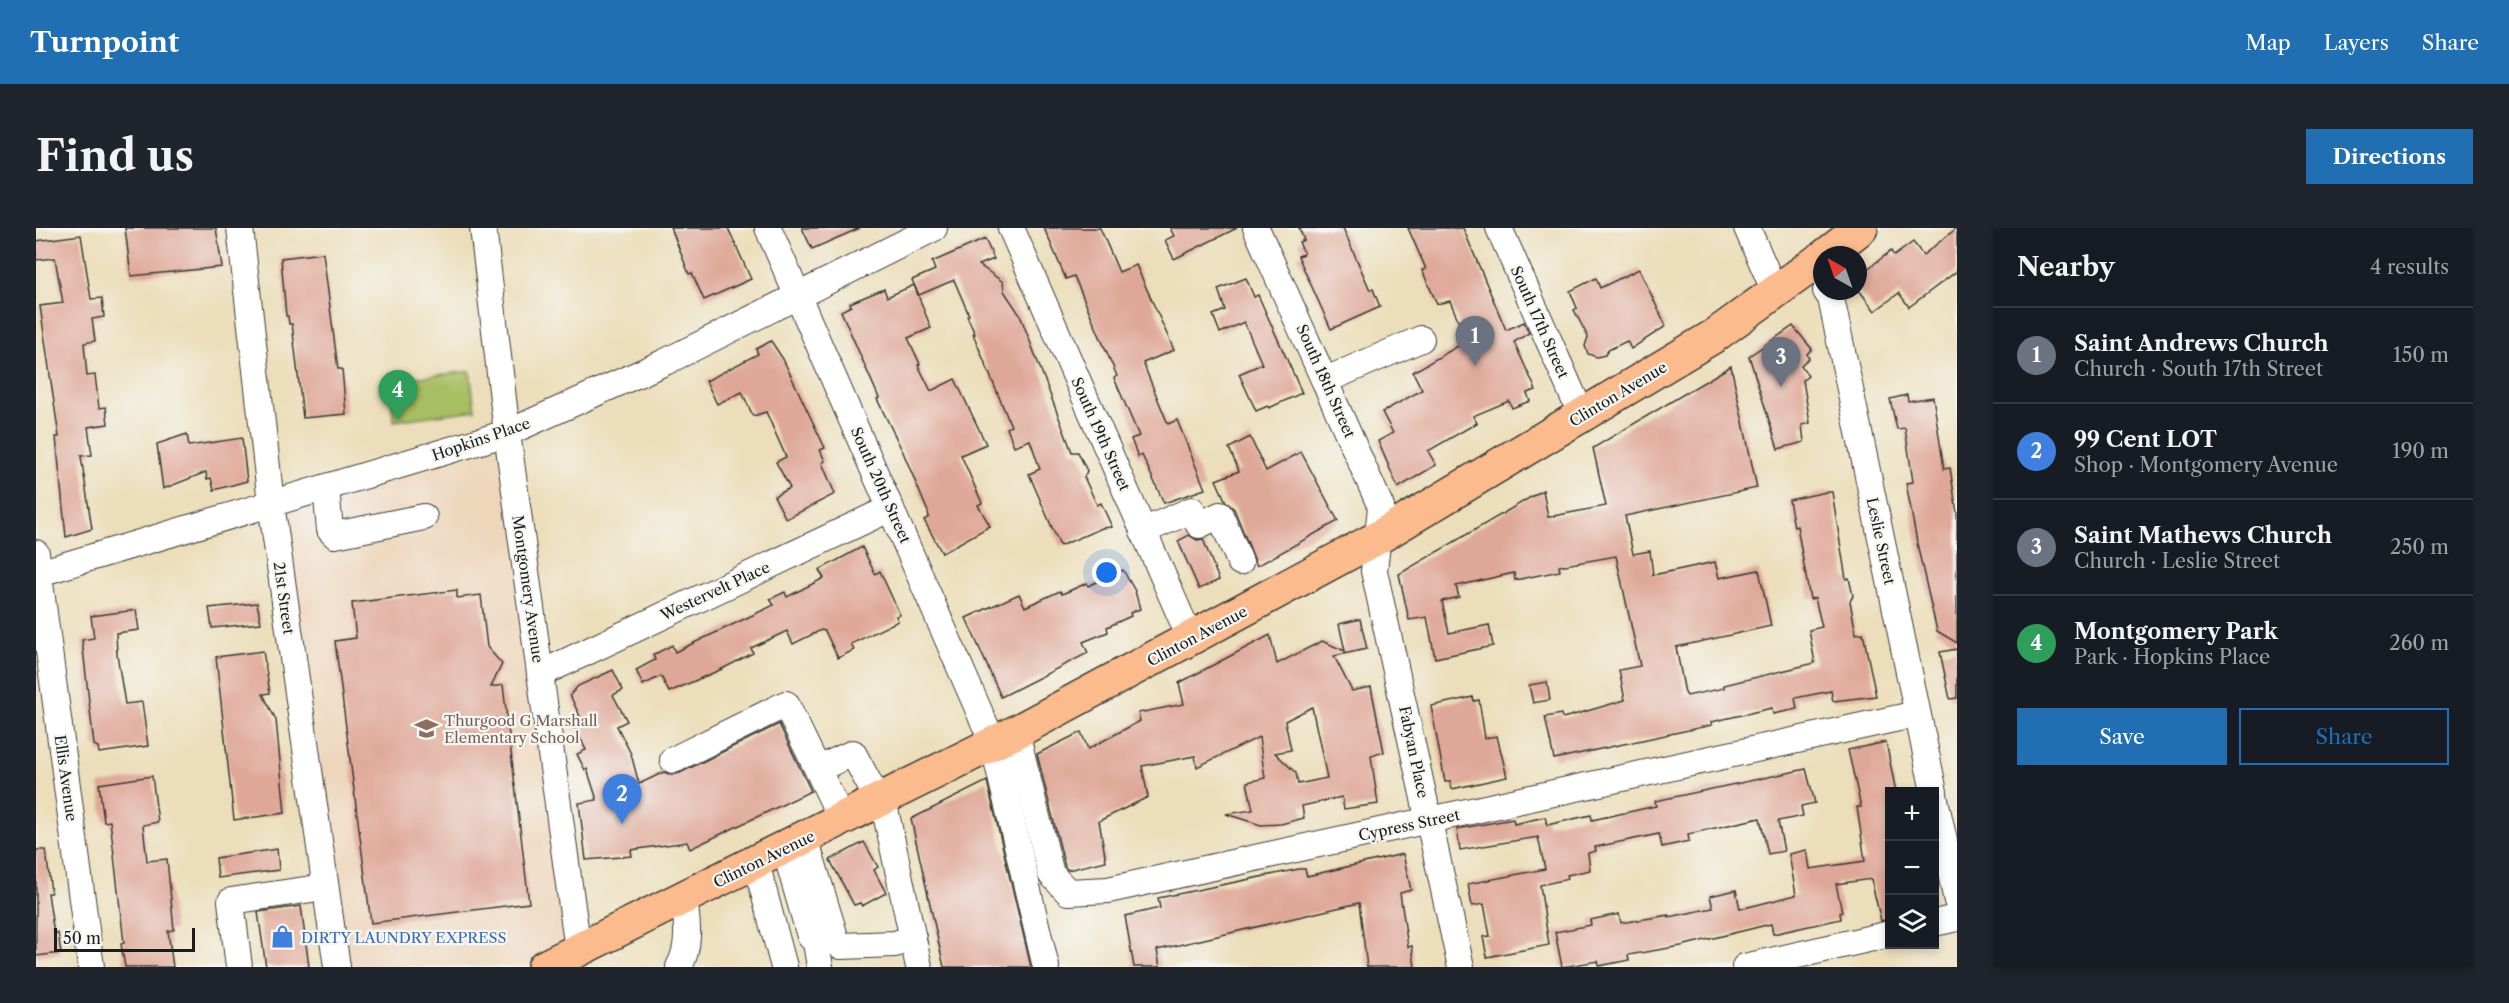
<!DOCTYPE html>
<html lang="en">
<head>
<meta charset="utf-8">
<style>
  body { margin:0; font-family:"Libre Caslon Text",serif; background:#20242c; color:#f1f3f6 }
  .controls { position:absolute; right:18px; bottom:18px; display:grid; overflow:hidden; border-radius:0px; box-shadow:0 3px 9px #0003 }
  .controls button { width:54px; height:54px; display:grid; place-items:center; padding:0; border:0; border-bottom:2px solid #363941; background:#171b24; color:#f1f3f6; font:30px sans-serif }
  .compass { position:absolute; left:1777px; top:18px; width:54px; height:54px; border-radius:50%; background:#171b24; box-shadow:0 3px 9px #0003; rotate:320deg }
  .scale { position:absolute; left:18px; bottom:15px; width:141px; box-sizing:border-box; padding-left:6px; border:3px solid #1c1c1c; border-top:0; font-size:16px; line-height:21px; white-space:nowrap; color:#1c1c1c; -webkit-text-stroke:4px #f6f6f2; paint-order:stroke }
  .you { position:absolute; left:1071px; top:345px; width:21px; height:21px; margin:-15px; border:4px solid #fff; border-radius:50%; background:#1a73e8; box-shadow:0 0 0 9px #1a73e833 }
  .badge { display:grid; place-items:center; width:39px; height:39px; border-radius:50%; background:#1f6fb2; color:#fff; font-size:20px; font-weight:700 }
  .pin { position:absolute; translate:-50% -50px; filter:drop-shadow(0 2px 3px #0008) }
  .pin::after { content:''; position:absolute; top:32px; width:21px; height:18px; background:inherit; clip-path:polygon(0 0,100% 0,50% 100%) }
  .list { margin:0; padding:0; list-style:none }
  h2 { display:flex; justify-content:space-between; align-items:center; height:78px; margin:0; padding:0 24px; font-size:26px }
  h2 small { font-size:20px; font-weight:400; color:#9ea1a6 }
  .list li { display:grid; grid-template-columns:39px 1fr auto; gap:18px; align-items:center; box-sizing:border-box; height:96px; padding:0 24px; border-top:2px solid #363941 }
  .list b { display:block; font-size:22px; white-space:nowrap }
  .list p { margin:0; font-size:20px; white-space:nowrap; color:#9ea1a6 }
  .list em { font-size:20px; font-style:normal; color:#9ea1a6 }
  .actions { display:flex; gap:12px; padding:18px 24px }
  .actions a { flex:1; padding:14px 0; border:2px solid #1f6fb2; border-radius:0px; text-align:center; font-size:21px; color:#1f6fb2 }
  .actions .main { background:#1f6fb2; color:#fff }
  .icon { flex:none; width:33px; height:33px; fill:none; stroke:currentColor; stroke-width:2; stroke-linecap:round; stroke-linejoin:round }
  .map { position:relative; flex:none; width:1921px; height:739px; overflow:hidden; border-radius:0px }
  header { display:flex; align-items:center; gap:36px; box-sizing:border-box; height:84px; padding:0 30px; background:#1f6fb2; color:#fff }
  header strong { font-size:28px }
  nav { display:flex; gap:33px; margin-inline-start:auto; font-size:21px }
  .intro { display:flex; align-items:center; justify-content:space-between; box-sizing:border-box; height:144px; padding:0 36px }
  h1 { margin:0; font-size:42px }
  .button { padding:15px 27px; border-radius:0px; background:#1f6fb2; color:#fff; font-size:21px; font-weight:700 }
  main { display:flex; gap:36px; padding:0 36px }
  aside { flex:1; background:#171b24; border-radius:0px; box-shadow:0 3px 9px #0003 }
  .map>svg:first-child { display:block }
  .built { fill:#eed6bb }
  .pitch { fill:#a7be62; stroke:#626d3f; stroke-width:1.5 }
  .building { fill:#dfa797; fill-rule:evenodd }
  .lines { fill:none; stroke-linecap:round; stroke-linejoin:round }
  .minor-casing { stroke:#3b3934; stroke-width:28 }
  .major-casing { stroke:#3b3934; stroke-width:36 }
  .minor { stroke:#fff; stroke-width:26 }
  .major { stroke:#fbbb8c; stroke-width:33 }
  .labels { text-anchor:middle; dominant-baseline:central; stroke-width:4.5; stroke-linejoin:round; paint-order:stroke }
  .street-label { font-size:15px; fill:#1c1c1c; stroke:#f6f6f2 }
  .education-label { font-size:15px; fill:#785e54; stroke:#f6f6f2; text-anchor:start }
  .shop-label { font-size:15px; fill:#366cbe; stroke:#f6f6f2; text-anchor:start }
</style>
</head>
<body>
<header>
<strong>Turnpoint</strong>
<nav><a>Map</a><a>Layers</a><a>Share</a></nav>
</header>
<div class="intro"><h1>Find us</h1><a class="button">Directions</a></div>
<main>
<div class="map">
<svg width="1921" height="739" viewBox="0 0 1921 739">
  <rect width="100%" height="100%" fill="#f6f6f2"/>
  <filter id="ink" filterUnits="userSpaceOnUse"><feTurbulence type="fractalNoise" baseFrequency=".0167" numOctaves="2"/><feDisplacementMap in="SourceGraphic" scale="12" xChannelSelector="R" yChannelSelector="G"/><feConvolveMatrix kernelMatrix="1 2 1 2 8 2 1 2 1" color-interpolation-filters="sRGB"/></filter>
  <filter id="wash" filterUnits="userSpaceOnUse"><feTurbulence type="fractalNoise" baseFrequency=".008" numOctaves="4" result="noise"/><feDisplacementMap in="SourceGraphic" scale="24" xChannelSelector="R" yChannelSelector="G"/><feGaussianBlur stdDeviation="1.35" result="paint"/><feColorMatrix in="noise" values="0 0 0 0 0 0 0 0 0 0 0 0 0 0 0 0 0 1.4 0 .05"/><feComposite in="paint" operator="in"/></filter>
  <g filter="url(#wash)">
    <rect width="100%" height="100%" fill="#ecdeba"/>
    <!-- built -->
    <path class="built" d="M 468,218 L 530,716 L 481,739 L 311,739 L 246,286 Z"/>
    <!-- pitch -->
    <path class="pitch" d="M 434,143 L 439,182 L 358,193 L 352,153 Z"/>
    <g id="blocks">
      <!-- building -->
      <g class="building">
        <path d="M 89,0 L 180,0 L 186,39 L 95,48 Z"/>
        <path d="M 635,0 L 692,0 L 715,51 L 668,72 L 656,45 L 653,46 Z"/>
        <path d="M 766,0 L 824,0 L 776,21 Z"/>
        <path d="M 1008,0 L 1064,0 L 1083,44 L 1100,37 L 1138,122 L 1107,135 L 1132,196 L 1141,192 L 1169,261 L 1128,275 L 1106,227 L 1102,229 L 1095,211 L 1103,208 L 1078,150 L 1081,148 L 1038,48 L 1030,51 Z"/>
        <path d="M 1134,0 L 1201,0 L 1138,31 L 1129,12 L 1138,8 Z"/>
        <path d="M 1263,0 L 1307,0 L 1334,62 L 1337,61 L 1344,79 L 1295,101 L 1262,28 L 1268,26 L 1263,14 L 1268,12 Z"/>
        <path d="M 1372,0 L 1427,0 L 1470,102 L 1488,94 L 1493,105 L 1478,114 L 1500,162 L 1491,165 L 1494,173 L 1476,180 L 1473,173 L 1437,188 L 1441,195 L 1392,223 L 1400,237 L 1362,260 L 1342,213 L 1357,205 L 1346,184 L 1386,162 L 1377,144 L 1431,113 L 1414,73 L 1401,76 L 1386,42 L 1390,41 Z"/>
        <path d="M 1921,0 L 1921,43 L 1873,79 L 1863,65 L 1839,83 L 1822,61 L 1822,48 L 1855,23 L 1858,28 L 1877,14 L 1887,27 Z"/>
        <path d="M 45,7 L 55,71 L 66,70 L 68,89 L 56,91 L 59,113 L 48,115 L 51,148 L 59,147 L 63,180 L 70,179 L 72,196 L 52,199 L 56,227 L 45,228 L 56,301 L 30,309 L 20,209 L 23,209 L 4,78 L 27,75 L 19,30 L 0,32 L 0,13 Z"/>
        <path d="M 949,11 L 958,31 L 943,37 L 967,54 L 968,63 L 984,87 L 1036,224 L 1042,224 L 1051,243 L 1048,249 L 1061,277 L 1065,275 L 1076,299 L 1066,300 L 1024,318 L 993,246 L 1004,241 L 994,212 L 978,218 L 971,200 L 975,198 L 937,106 L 939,106 L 931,88 L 933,87 L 918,52 L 883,67 L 876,52 L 899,42 L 896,34 Z"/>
        <path d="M 287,25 L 302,141 L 306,141 L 310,186 L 267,190 L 256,96 L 253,96 L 252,88 L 250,88 L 245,30 Z"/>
        <path d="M 1603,41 L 1630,98 L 1595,121 L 1591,113 L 1572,122 L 1569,127 L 1561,129 L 1552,126 L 1549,118 L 1552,109 L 1538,82 L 1541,80 L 1534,63 L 1560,50 L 1564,60 Z"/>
        <path d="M 1210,50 L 1218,69 L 1222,67 L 1266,165 L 1233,180 L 1232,178 L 1220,183 L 1203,146 L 1226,136 L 1208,94 L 1184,105 L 1177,87 L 1189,82 L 1182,61 Z"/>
        <path d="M 878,57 L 895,100 L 872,110 L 884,136 L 882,137 L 895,163 L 919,151 L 950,216 L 925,227 L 946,275 L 942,277 L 954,298 L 906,325 L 888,292 L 893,289 L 892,284 L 867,224 L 841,171 L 843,170 L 805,83 L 815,78 L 814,75 L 848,61 L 851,69 Z"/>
        <path d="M 1757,98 L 1776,121 L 1771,126 L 1773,130 L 1765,137 L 1772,148 L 1767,152 L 1774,195 L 1766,197 L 1768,214 L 1742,221 L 1713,128 Z"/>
        <path d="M 735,113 L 747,131 L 789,220 L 784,222 L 789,233 L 786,235 L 799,266 L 750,291 L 738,268 L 754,260 L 740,234 L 750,229 L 730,184 L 717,188 L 706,164 L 681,176 L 670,153 L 722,126 L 720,121 Z"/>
        <path d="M 1695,138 L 1721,260 L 1589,288 L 1597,326 L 1614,323 L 1617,347 L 1679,334 L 1683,350 L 1723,342 L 1735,398 L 1640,419 L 1649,465 L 1651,468 L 1688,460 L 1688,457 L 1779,435 L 1773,402 L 1786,399 L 1779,370 L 1774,371 L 1761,298 L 1758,299 L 1753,272 L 1790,264 L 1796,264 L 1810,351 L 1813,350 L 1817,368 L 1814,373 L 1820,406 L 1827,405 L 1840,468 L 1797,473 L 1795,463 L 1759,470 L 1761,481 L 1737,486 L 1736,480 L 1675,494 L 1676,497 L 1518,531 L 1509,489 L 1525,486 L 1526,490 L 1534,488 L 1589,472 L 1583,442 L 1604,438 L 1580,328 L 1523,338 L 1524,343 L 1479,352 L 1478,345 L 1420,358 L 1423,369 L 1406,373 L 1413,405 L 1453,397 L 1457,418 L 1399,430 L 1391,389 L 1373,392 L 1363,346 L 1507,262 L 1512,289 L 1570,278 L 1557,220 Z"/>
        <path d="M 1871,167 L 1872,173 L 1897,169 L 1908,241 L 1914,240 L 1921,285 L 1921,415 L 1901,403 L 1883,325 L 1870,255 L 1877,254 L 1869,200 L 1861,201 L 1854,171 Z"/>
        <path d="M 151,206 L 153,218 L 206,210 L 211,253 L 178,262 L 175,250 L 171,251 L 170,244 L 127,261 L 121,216 Z"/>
        <path d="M 1214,209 L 1230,243 L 1265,224 L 1302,293 L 1221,338 L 1198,281 L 1190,274 L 1180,252 L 1203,243 L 1193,220 Z"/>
        <path d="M 1153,307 L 1161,312 L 1167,311 L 1183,352 L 1163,361 L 1142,313 Z"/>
        <path d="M 826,319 L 839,346 L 844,343 L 864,387 L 860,388 L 862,393 L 815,416 L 818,422 L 802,430 L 789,403 L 785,402 L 757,416 L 751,403 L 715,420 L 717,425 L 686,441 L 633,464 L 625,448 L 607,457 L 600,442 L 619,432 L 617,427 L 636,417 L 639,424 L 738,377 L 734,371 L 749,364 L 751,369 L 788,350 L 783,342 Z"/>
        <path d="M 1087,342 L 1099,363 L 1104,381 L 1094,385 L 1095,388 L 1071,399 L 1072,404 L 1047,414 L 1052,425 L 965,469 L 930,390 L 983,366 L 989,379 L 1024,363 L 1026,366 L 1051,355 L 1052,358 Z"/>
        <path d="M 421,362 L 421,370 L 445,367 L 451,419 L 466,436 L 455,459 L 467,457 L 493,675 L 335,695 L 299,413 L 320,410 L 316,375 Z"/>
        <path d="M 221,375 L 225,395 L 176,400 L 173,380 Z"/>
        <path d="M 100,382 L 103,402 L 80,405 L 81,426 L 89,476 L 106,474 L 112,518 L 63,525 L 62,519 L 58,517 L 46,412 L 58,410 L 55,388 Z"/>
        <path d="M 1324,391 L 1331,421 L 1298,428 L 1316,463 L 1335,459 L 1348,524 L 1335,528 L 1342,576 L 1308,581 L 1306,569 L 1266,578 L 1268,590 L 1245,596 L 1225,597 L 1190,586 L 1217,582 L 1211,554 L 1229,550 L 1223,509 L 1161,539 L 1159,528 L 1106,538 L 1112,569 L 1063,593 L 1070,633 L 1032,642 L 1029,639 L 1001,526 L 1045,504 L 1052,521 L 1104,493 L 1102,485 L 1148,476 L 1143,455 L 1234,407 L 1241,436 L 1286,413 L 1309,423 L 1303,396 ZM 1276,479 L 1291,550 L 1262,556 L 1260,545 L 1239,525 L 1255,522 L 1249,493 Z"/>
        <path d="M 1921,421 L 1921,470 L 1914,471 L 1904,424 Z"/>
        <path d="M 227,423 L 234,465 L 227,466 L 240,492 L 249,585 L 198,592 L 180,429 Z"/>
        <path d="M 577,442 L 587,462 L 577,467 L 591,493 L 581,498 L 595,526 L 603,556 L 628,544 L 635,547 L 644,545 L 743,496 L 775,563 L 654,621 L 651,614 L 595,622 L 596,628 L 550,632 L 543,575 L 561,572 L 551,541 L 549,542 L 541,526 L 550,522 L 538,497 L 546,493 L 534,467 L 542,458 Z"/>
        <path d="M 1511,454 L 1514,472 L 1497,475 L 1493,457 Z"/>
        <path d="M 1437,469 L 1438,473 L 1443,472 L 1449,510 L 1461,508 L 1471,549 L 1416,561 L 1414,553 L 1409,554 L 1395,478 Z"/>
        <path d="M 1850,514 L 1860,564 L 1854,564 L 1854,691 L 1845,693 L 1835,651 L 1800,656 L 1806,684 L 1804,685 L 1805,691 L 1737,706 L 1735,696 L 1645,718 L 1592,727 L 1593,732 L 1563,738 L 1562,733 L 1526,739 L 1519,704 L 1555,697 L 1554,692 L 1583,686 L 1585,695 L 1633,687 L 1633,689 L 1677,680 L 1674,668 L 1700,662 L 1704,681 L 1760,667 L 1753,626 L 1771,622 L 1774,641 L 1829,633 L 1821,579 L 1825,579 L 1812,522 Z"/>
        <path d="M 1770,541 L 1779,575 L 1765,578 L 1767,588 L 1742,593 L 1748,623 L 1732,626 L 1724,590 L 1652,606 L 1653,613 L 1626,619 L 1623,606 L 1559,619 L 1560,623 L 1552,625 L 1554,642 L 1531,647 L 1532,651 L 1504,657 L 1513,717 L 1451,729 L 1447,709 L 1454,708 L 1448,676 L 1436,678 L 1432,656 L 1509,641 L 1502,609 L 1424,622 L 1421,601 L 1477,591 L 1478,596 L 1509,589 L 1511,597 L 1555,587 L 1556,592 L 1620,578 L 1619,573 Z"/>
        <path d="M 116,548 L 122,594 L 107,597 L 111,633 L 131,631 L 138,702 L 132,703 L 137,739 L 89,739 L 85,716 L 88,715 L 75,601 L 74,593 L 68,594 L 63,556 Z"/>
        <path d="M 951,553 L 995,739 L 908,739 L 875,591 Z"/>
        <path d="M 828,614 L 842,639 L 838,642 L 850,665 L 826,678 L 824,675 L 818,677 L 794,632 Z"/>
        <path d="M 241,621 L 243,642 L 182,650 L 180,630 Z"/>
        <path d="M 0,622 L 10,622 L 15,665 L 12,665 L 18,706 L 22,705 L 25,725 L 0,728 Z"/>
        <path d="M 1367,626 L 1375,662 L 1364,665 L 1372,719 L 1376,718 L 1379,739 L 1331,739 L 1323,675 L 1121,722 L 1124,739 L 1098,739 L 1089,688 L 1124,680 L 1122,670 L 1263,641 L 1269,641 L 1271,648 Z"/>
        <path d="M 265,678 L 273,739 L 230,739 L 222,684 Z"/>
      </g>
    </g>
  </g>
  <g filter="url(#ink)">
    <use href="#blocks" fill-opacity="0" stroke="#3b3934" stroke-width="1.5"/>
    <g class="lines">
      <defs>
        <g id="minor">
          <path d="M 204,0 L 235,275 L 301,739"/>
          <path d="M 447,0 L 471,205 L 542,722"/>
          <path d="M 732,0 L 957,515 L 1010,739"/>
          <path d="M 975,0 L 1155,412"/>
          <path d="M 1220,0 L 1345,279 L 1338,343 L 1425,739"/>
          <path d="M 1463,0 L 1546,188"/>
          <path d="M 1711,0 L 1740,66"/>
          <path d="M 1790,63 L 1795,70 L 1898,564"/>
          <path d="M 1290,152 L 1385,111"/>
          <path d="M 290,260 L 294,302 L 299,307 L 388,289"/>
          <path d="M 1107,303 L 1156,282 L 1163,297 L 1184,287 L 1204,334"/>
          <path d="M 0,325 L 55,739"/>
          <path d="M 0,346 L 471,205 L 629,134 L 898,0"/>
          <path d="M 504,446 L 855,280"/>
          <path d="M 980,504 L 1015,646 L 1032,664 L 1072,662 L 1881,486"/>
          <path d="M 637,532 L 750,476 L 806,592"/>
          <path d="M 782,541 L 817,525 L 843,574"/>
          <path d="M 1898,567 L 1921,673"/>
          <path d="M 847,572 L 883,739"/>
          <path d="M 769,610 L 800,712 L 805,718 L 859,716 L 877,710"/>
          <path d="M 749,621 L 774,708 L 780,714 L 800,712"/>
          <path d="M 720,635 L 748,739"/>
          <path d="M 1898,695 L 1921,690"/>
          <path d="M 780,714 L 784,739"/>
          <path d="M 203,739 L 195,673 L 289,659"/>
          <path d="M 643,739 C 655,717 651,694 648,670"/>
          <path d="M 1709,739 L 1854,706"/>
        </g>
        <g id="major">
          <path d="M 1790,27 L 1825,0"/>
          <path d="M 508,739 L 980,504 L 1343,309 L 1678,108 L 1786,30"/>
        </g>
      </defs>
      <!-- minor casing -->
      <use href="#minor" class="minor-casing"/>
      <!-- major casing -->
      <use href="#major" class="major-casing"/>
      <!-- minor -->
      <use href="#minor" class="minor"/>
      <!-- major -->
      <use href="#major" class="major"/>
    </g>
  </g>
  <!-- icons -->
  <defs>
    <symbol id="school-bare" viewBox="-9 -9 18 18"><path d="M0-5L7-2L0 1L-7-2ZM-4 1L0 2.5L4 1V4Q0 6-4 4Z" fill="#8d6e63" stroke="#f6f6f2" stroke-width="2.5" paint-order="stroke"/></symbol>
    <symbol id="shop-bare" viewBox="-9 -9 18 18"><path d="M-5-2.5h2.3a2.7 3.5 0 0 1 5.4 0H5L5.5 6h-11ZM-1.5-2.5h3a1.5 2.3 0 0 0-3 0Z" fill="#3f7fe0" stroke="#f6f6f2" stroke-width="2.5" paint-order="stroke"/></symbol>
  </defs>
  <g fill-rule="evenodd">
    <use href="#school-bare" x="374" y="484" width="33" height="33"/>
    <use href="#shop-bare" x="230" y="692" width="33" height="33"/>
  </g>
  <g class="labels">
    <!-- street labels -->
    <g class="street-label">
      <text transform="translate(1504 94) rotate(66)">South 17th Street</text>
      <text transform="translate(1290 153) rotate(66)">South 18th Street</text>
      <text transform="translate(1582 166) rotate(-31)">Clinton Avenue</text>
      <text transform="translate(1065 206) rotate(66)">South 19th Street</text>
      <text transform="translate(445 211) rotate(-19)">Hopkins Place</text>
      <text transform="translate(845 257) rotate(66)">South 20th Street</text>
      <text transform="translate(1845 313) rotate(78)">Leslie Street</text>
      <text transform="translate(492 361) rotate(82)">Montgomery Avenue</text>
      <text transform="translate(679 363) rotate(-25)">Westervelt Place</text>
      <text transform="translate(248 370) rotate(82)">21st Street</text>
      <text transform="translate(1161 408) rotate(-28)">Clinton Avenue</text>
      <text transform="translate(1378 524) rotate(78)">Fabyan Place</text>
      <text transform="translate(30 550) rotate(82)">Ellis Avenue</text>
      <text transform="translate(1373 597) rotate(-12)">Cypress Street</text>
      <text transform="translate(728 631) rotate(-26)">Clinton Avenue</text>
    </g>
    <!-- education labels -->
    <g class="education-label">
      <text x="408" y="492">Thurgood G Marshall<tspan x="408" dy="17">Elementary School</tspan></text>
    </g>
    <!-- shop labels -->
    <g class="shop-label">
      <text x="265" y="709">DIRTY LAUNDRY EXPRESS</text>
    </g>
  </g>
</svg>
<div class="controls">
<button>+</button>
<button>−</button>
<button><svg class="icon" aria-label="layers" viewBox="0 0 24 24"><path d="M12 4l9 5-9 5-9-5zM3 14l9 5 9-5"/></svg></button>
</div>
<svg class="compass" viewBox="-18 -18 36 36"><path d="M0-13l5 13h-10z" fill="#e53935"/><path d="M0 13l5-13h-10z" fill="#9ea1a6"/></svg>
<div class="scale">50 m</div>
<div class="you"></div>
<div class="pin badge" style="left:1439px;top:138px;background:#6b7280">1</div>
<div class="pin badge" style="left:586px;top:596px;background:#3f7fe0">2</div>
<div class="pin badge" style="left:1745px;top:159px;background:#6b7280">3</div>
<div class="pin badge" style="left:362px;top:192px;background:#2e9e5b">4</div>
</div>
<aside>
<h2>Nearby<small>4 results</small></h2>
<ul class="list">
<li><span class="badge" style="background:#6b7280">1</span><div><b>Saint Andrews Church</b><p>Church · South 17th Street</p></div><em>150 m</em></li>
<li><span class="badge" style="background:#3f7fe0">2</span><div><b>99 Cent LOT</b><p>Shop · Montgomery Avenue</p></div><em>190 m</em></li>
<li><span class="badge" style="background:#6b7280">3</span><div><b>Saint Mathews Church</b><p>Church · Leslie Street</p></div><em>250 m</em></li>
<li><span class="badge" style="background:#2e9e5b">4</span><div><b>Montgomery Park</b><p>Park · Hopkins Place</p></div><em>260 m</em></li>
</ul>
<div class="actions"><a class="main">Save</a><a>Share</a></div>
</aside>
</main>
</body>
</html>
